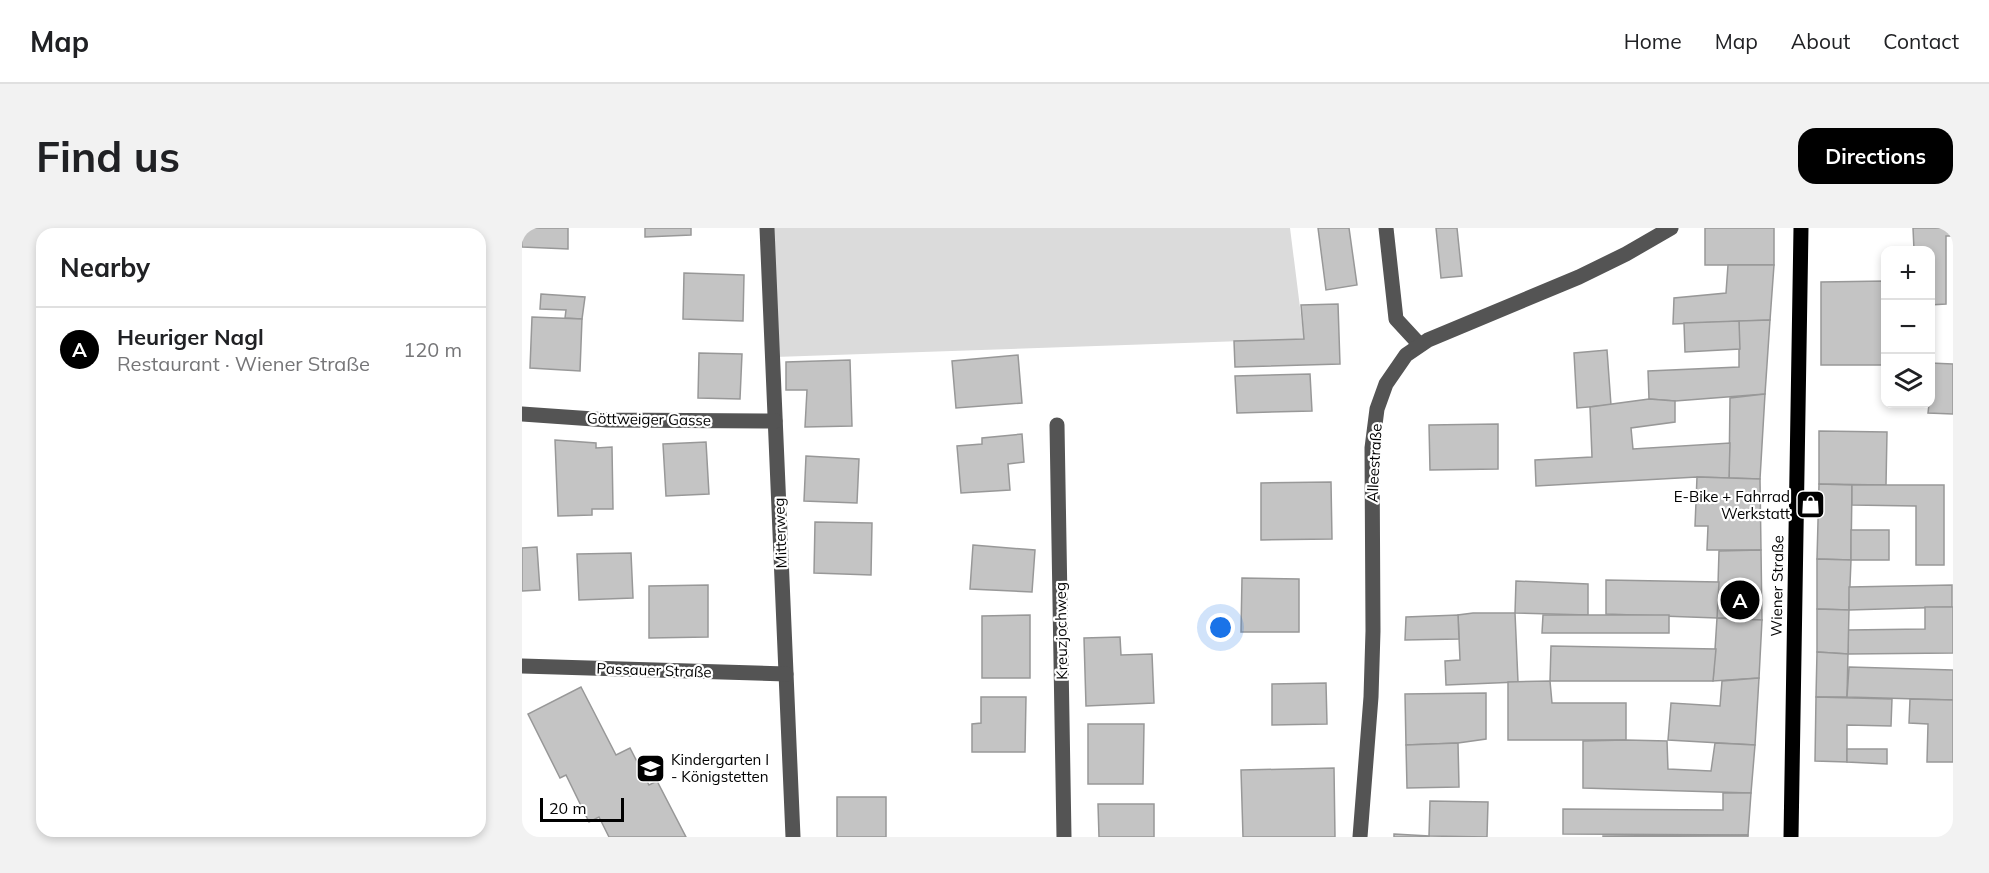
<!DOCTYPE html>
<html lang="en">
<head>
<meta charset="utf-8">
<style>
  body { margin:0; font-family:Mulish,sans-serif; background:#f2f2f2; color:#202124 }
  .controls { position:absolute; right:18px; top:18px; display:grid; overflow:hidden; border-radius:12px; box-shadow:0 3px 9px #0003 }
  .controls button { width:54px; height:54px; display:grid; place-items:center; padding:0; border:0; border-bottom:2px solid #e0e0e0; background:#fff; color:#202124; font:30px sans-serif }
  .scale { position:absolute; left:18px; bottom:15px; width:84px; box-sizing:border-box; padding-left:6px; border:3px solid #000; border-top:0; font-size:16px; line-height:21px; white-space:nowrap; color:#000; -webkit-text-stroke:4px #fff; paint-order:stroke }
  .you { position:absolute; left:699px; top:400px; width:21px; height:21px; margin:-15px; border:4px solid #fff; border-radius:50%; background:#1a73e8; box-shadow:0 0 0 9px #1a73e833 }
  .badge { display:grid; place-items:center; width:39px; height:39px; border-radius:50%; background:#000; color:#fff; font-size:20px; font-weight:700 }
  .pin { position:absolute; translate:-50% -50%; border:3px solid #fff; box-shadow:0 2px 6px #0006 }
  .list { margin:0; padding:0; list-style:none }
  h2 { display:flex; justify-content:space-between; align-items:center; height:78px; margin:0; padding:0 24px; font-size:26px }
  h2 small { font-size:20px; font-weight:400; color:#757577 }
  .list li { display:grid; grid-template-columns:39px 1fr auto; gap:18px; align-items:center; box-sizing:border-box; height:84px; padding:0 24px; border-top:2px solid #e0e0e0 }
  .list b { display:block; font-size:22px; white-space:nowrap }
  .list p { margin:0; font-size:20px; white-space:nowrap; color:#757577 }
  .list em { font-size:20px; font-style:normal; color:#757577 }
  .icon { flex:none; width:33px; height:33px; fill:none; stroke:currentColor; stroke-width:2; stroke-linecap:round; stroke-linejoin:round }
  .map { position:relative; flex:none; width:1431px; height:609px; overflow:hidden; border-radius:18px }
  header { display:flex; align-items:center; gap:36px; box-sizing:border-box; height:84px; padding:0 30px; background:#fff; border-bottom:2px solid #e0e0e0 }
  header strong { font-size:28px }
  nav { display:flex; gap:33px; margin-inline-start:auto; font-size:21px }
  .intro { display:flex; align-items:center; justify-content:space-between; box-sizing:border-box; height:144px; padding:0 36px }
  h1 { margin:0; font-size:42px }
  .button { padding:15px 27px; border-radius:18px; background:#000; color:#fff; font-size:21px; font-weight:700 }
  main { display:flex; gap:36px; padding:0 36px }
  aside { flex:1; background:#fff; border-radius:18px; box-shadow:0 3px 9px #0003 }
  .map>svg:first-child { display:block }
  .green { fill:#dbdbdb }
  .building { fill:#c4c4c4; stroke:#989898; stroke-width:1.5 }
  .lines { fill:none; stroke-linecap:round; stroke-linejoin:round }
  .minor { stroke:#545454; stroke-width:15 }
  .major { stroke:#000; stroke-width:15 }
  .labels { text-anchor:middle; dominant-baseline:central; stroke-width:4.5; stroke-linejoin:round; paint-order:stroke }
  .street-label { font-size:15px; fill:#000; stroke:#fff }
  .poi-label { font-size:15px; fill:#000; stroke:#fff; text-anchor:end }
</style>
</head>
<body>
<header>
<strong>Map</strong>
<nav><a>Home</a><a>Map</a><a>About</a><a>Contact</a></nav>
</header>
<div class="intro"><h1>Find us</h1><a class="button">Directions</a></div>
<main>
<aside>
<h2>Nearby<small></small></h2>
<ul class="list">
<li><span class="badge">A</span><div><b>Heuriger Nagl</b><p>Restaurant · Wiener Straße</p></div><em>120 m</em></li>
</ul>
</aside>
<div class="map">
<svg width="1431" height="609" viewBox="0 0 1431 609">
  <rect width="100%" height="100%" fill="#fff"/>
  <!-- green -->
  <path class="green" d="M 251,0 L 768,0 L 782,111 L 253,129 Z"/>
  <!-- building -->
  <g class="building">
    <path d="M 0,0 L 46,0 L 46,21 L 0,19 Z"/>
    <path d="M 123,0 L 169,0 L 169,7 L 123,9 Z"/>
    <path d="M 796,0 L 827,0 L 835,57 L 804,62 Z"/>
    <path d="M 914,0 L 935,0 L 940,48 L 919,50 Z"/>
    <rect x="1183" y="0" width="69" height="37"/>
    <path d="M 1391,0 L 1431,0 L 1431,8 L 1424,8 L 1424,76 L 1408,77 L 1408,22 L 1392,22 Z"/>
    <path d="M 1206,37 L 1252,37 L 1248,92 L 1151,96 L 1152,70 L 1204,65 Z"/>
    <path d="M 162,45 L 222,47 L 221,93 L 161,91 Z"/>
    <path d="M 1364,53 L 1364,137 L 1299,137 L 1299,54 Z"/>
    <path d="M 19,66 L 63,69 L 60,91 L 43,90 L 44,82 L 18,81 Z"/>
    <path d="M 816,76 L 818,136 L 713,139 L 712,113 L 782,111 L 779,77 Z"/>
    <path d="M 10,89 L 60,91 L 58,143 L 8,140 Z"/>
    <path d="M 1248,92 L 1243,166 L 1153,173 L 1127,171 L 1126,143 L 1217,139 L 1217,93 Z"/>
    <path d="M 1217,93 L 1218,121 L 1163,124 L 1162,95 Z"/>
    <path d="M 1085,122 L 1089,177 L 1055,180 L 1052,125 Z"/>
    <path d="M 177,125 L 220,126 L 218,171 L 176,170 Z"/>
    <path d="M 496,127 L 500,175 L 434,180 L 430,133 Z"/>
    <path d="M 328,132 L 330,198 L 283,199 L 285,162 L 264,162 L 264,134 Z"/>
    <path d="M 1408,135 L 1431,136 L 1431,186 L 1406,185 L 1407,176 L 1408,176 Z"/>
    <path d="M 788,146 L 790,183 L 715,185 L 713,148 Z"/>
    <path d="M 1243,166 L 1238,251 L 1207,250 L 1208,170 Z"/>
    <path d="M 1127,171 L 1153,173 L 1153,194 L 1109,200 L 1111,221 L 1208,215 L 1207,250 L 1175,249 L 1014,258 L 1013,232 L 1070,229 L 1068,179 Z"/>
    <path d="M 976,196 L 976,241 L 908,242 L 907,197 Z"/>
    <path d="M 1297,203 L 1365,204 L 1364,257 L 1297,256 Z"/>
    <path d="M 500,206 L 502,234 L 486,236 L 488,262 L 439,265 L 435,218 L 460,216 L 460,210 Z"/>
    <path d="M 33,212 L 74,215 L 74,220 L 90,219 L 91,281 L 70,281 L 70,287 L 36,288 Z"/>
    <path d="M 184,214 L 187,266 L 144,268 L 141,216 Z"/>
    <path d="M 284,228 L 337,231 L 335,275 L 282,273 Z"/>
    <path d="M 1175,249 L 1238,251 L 1239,322 L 1185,322 L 1186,298 L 1173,298 Z"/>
    <path d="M 809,254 L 810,311 L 739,312 L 739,255 Z"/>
    <path d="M 1297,256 L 1330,257 L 1329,332 L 1295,331 Z"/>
    <path d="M 1330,257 L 1422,257 L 1422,337 L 1394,337 L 1394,278 L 1330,277 Z"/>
    <path d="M 293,294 L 350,295 L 349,347 L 292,345 Z"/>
    <rect x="1329" y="302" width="38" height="30"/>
    <path d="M 451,317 L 513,322 L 510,364 L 448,361 Z"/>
    <path d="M 15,319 L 18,362 L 0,363 L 0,320 Z"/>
    <path d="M 1239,322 L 1240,392 L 1195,390 L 1197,323 Z"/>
    <path d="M 109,325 L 111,370 L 57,372 L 55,326 Z"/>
    <path d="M 1295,331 L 1329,332 L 1327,382 L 1295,381 Z"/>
    <path d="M 720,350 L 777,351 L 777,404 L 719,404 Z"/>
    <path d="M 1084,352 L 1197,354 L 1195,390 L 1084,386 Z"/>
    <path d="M 994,353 L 1066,356 L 1066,387 L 993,385 Z"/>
    <path d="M 186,357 L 186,409 L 127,410 L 127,358 Z"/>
    <path d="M 1430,357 L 1430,379 L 1327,382 L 1327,359 Z"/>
    <path d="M 1403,379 L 1431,379 L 1431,425 L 1326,426 L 1326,402 L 1403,401 Z"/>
    <path d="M 1295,381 L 1327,382 L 1326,426 L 1295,424 Z"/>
    <path d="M 951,385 L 993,385 L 996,454 L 924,457 L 923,433 L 938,432 L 936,387 Z"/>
    <path d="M 508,387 L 508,450 L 460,450 L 460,388 Z"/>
    <path d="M 936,387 L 937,411 L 883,412 L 884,389 Z"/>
    <path d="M 1021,387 L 1147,387 L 1147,405 L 1020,405 Z"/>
    <path d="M 1195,390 L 1240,392 L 1237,450 L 1191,453 Z"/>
    <path d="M 598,409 L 599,427 L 630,426 L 632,475 L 564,478 L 562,410 Z"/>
    <path d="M 1029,418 L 1194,421 L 1191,453 L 1028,453 Z"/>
    <path d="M 1295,424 L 1326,426 L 1325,469 L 1294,469 Z"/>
    <path d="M 1327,439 L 1431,442 L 1431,472 L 1325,469 Z"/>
    <path d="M 1237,450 L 1233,517 L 1146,512 L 1149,475 L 1198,478 L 1200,453 Z"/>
    <path d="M 1028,453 L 1030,475 L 1104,475 L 1104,512 L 986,512 L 986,454 Z"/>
    <path d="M 804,455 L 805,496 L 750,497 L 750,456 Z"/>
    <path d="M 59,459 L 94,527 L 108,520 L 127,557 L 135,553 L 164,609 L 87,609 L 77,589 L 67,594 L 44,547 L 38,550 L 6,486 Z"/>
    <path d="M 964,465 L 964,511 L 936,515 L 884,517 L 883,466 Z"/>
    <path d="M 459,469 L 504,469 L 503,524 L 450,524 L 450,496 L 459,495 Z"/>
    <path d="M 1294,469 L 1370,471 L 1369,498 L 1325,497 L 1325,534 L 1293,533 Z"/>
    <path d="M 1388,471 L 1431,472 L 1431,534 L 1405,534 L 1406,496 L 1387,495 Z"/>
    <path d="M 566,496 L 622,496 L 621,556 L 566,556 Z"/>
    <path d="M 1104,512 L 1145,513 L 1146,541 L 1189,543 L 1193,515 L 1233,517 L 1229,565 L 1061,560 L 1061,513 Z"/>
    <path d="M 936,515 L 937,559 L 885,560 L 884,517 Z"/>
    <path d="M 1325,521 L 1365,521 L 1365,536 L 1325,534 Z"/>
    <path d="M 812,540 L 813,609 L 721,609 L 719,542 Z"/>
    <path d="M 1201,565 L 1229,565 L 1226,607 L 1041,606 L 1041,581 L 1201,582 Z"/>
    <rect x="315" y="569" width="49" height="40"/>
    <path d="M 908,573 L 966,574 L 965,609 L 907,608 Z"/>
    <path d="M 576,576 L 632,576 L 632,609 L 577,609 Z"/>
    <path d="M 872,606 L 907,608 L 907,609 L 872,609 Z"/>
    <path d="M 1226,607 L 1226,609 L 1081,609 L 1081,608 Z"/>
  </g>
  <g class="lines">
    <!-- minor -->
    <g class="minor">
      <path d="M 245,0 L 271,609"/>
      <path d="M 864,0 L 874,91 L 898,117"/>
      <path d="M 0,186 L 86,192 L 253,193"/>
      <path d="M 535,197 L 542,609"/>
      <path d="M 0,438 L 264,446"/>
      <path d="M 838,609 L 849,469 L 851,403 L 850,220 L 855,181 L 864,156 L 884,127 L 906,112 L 1057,49 L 1104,26 L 1149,0"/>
    </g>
    <!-- major -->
    <path class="major" d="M 1269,609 L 1279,0"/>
  </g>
  <!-- icons -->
  <defs>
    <symbol id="shop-square" viewBox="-11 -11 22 22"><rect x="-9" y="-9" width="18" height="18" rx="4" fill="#000" stroke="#fff"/><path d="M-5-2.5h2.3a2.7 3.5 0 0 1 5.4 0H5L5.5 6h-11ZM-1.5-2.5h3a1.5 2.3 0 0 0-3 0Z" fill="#fff"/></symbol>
    <symbol id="school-square" viewBox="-11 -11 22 22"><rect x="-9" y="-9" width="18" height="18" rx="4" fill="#000" stroke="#fff"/><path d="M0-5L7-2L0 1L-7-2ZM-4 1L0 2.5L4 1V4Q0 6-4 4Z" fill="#fff"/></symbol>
  </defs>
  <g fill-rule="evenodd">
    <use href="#shop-square" x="1272" y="260" width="33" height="33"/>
    <use href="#school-square" x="112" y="524" width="33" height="33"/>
  </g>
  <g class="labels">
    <!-- street labels -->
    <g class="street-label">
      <text transform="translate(127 191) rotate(1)">Göttweiger Gasse</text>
      <text transform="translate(852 235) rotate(-87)">Alleestraße</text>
      <text transform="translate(258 305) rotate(-92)">Mitterweg</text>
      <text transform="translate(1255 358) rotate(-89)">Wiener Straße</text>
      <text transform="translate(539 403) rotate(-91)">Kreuzjochweg</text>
      <text transform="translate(132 442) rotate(2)">Passauer Straße</text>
    </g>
    <!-- poi labels -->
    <g class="poi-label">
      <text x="1268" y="268">E-Bike + Fahrrad<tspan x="1268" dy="17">Werkstatt</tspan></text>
      <text x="149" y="531" text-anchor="start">Kindergarten I<tspan x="149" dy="17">- Königstetten</tspan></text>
    </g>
  </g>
</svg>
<div class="controls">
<button>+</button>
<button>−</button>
<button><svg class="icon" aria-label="layers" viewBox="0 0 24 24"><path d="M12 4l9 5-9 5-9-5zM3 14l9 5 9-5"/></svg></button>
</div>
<div class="scale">20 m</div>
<div class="you"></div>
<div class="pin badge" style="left:1218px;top:372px">A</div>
</div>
</main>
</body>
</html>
